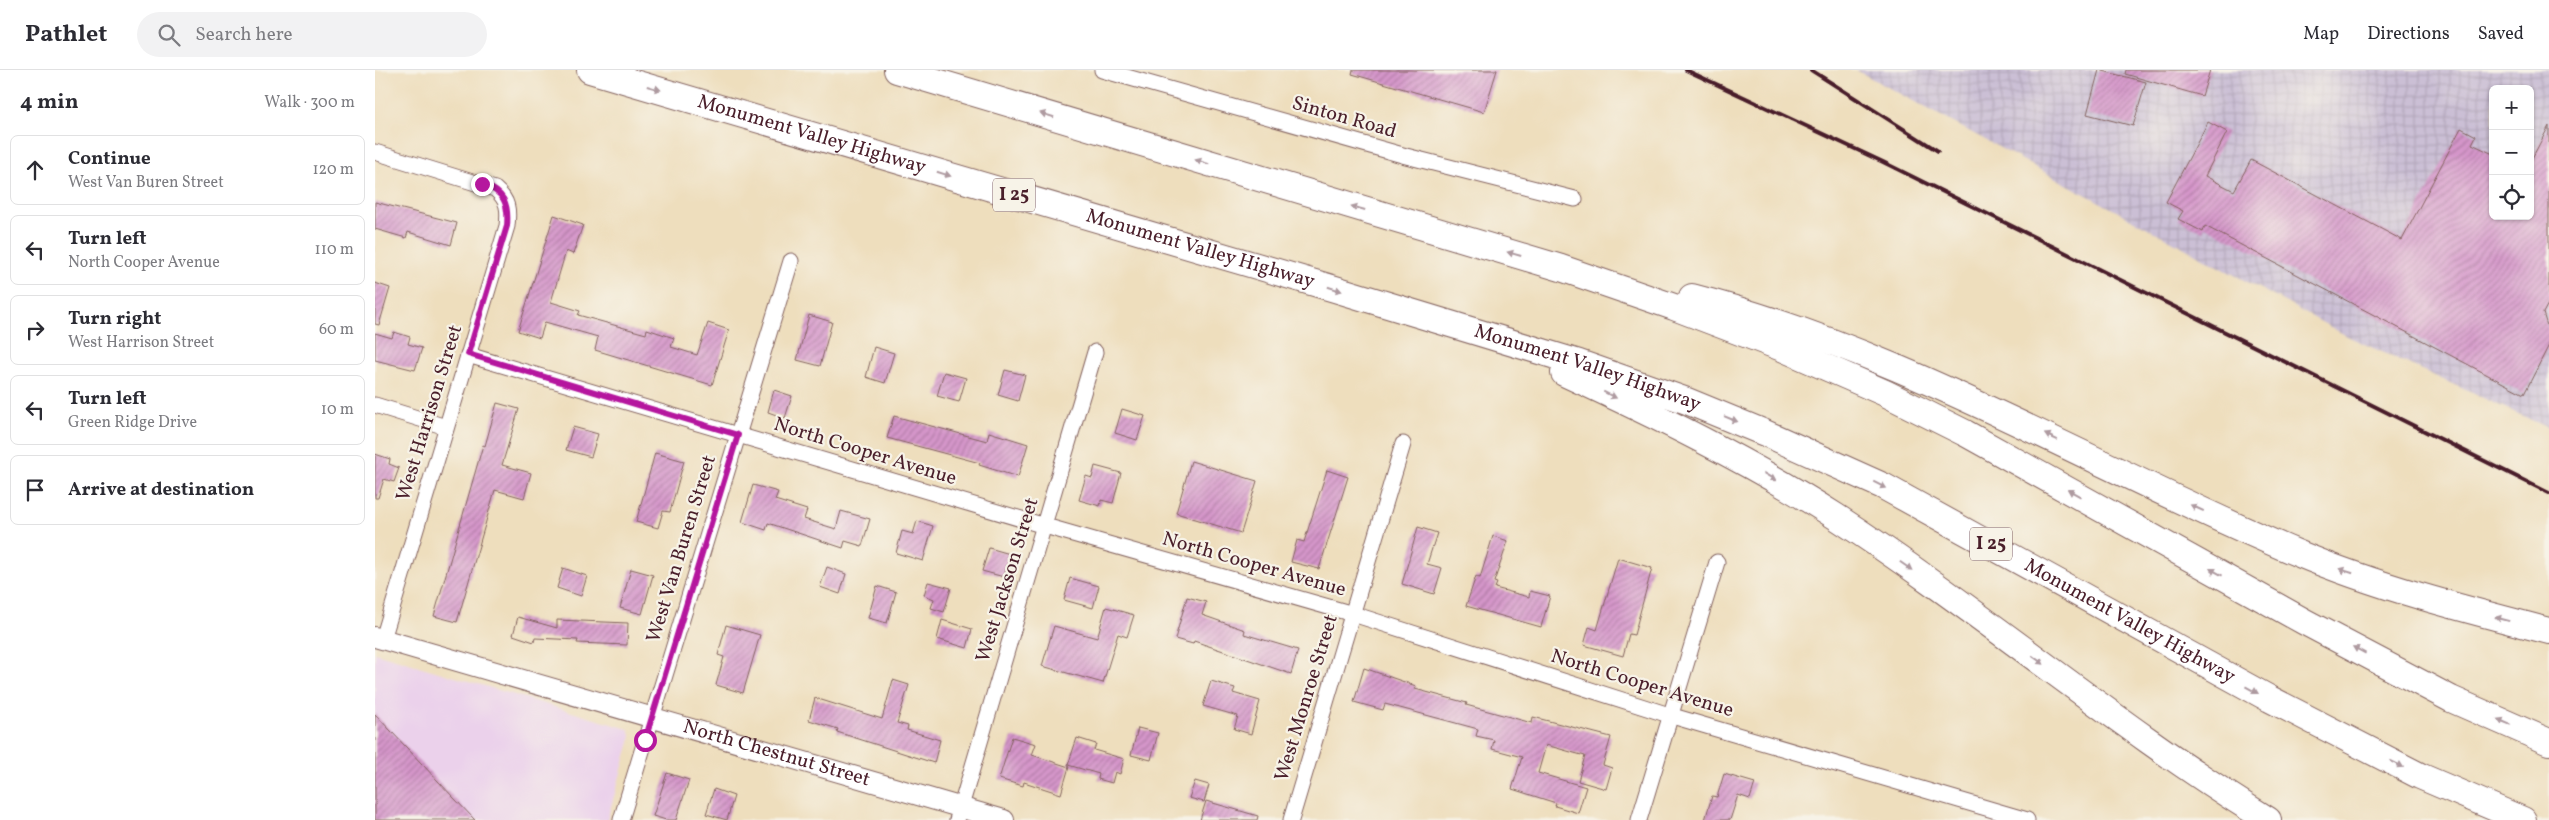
<!DOCTYPE html>
<html lang="en">
<head>
<meta charset="utf-8">
<style>
  body { margin:0; font-family:Vollkorn,serif; background:#f2f2f3; color:#2b2b33 }
  .controls { position:absolute; right:15px; top:15px; display:grid; overflow:hidden; border-radius:8px; box-shadow:0 1px 4px #0004 }
  .controls button { width:45px; height:45px; display:grid; place-items:center; padding:0; border:0; border-bottom:1px solid #e1e1e2; background:#fff; color:#2b2b33; font:25px sans-serif }
  .stop { position:absolute; width:15px; height:15px; margin:-11px; border:4px solid #b5179e; border-radius:50%; background:#fff }
  .stop.end { background:#b5179e; border-color:#fff; box-shadow:0 1px 5px #0008 }
  .list { margin:0; padding:0; list-style:none }
  h2 { display:flex; justify-content:space-between; align-items:center; height:65px; margin:0; padding:0 20px; font-size:21px }
  h2 small { font-size:16px; font-weight:400; color:#7c7c81 }
  .list li { display:grid; grid-template-columns:32px 1fr auto; gap:15px; align-items:center; box-sizing:border-box; height:70px; margin:0 10px 10px; padding:0 10px; border:1px solid #e1e1e2; border-radius:8px }
  .list b { display:block; font-size:19px; white-space:nowrap }
  .list p { margin:0; font-size:16px; white-space:nowrap; color:#7c7c81 }
  .list em { font-size:16px; font-style:normal; color:#7c7c81 }
  .icon { flex:none; width:28px; height:28px; fill:none; stroke:currentColor; stroke-width:2; stroke-linecap:round; stroke-linejoin:round }
  .map { position:relative; flex:none; width:2174px; height:750px; overflow:hidden }
  header { display:flex; align-items:center; gap:30px; box-sizing:border-box; height:70px; padding:0 25px; background:#fff; border-bottom:1px solid #e1e1e2 }
  header strong { font-size:24px }
  nav { display:flex; gap:28px; margin-inline-start:auto; font-size:18px }
  .search { width:350px; height:45px; background:#f2f2f3; display:flex; align-items:center; gap:12px; box-sizing:border-box; padding:0 18px; border-radius:28px; color:#7c7c81; font-size:19px }
  main { display:flex }
  aside { flex:1; background:#fff }
  .map>svg:first-child { display:block }
  .built { fill:#ebd1eb }
  .industrial { fill:url(#industrial-grid); fill-rule:evenodd }
  .building { fill:url(#building-hatch) }
  .lines { fill:none; stroke-linecap:round; stroke-linejoin:round }
  .street-casing { stroke:#83625e; stroke-width:17 }
  .secondary-casing { stroke:#83625e; stroke-width:22 }
  .highway-casing { stroke:#83625e; stroke-width:28 }
  .street { stroke:#fff; stroke-width:15 }
  .secondary { stroke:#fff; stroke-width:20 }
  .highway { stroke:#fff; stroke-width:26 }
  .rail { stroke:#4a1f2b; stroke-width:4 }
  .oneway { fill:#ae9aa0 }
  .route { stroke:#b5179e; stroke-width:6 }
  .labels { text-anchor:middle; dominant-baseline:central; stroke-width:4.5; stroke-linejoin:round; paint-order:stroke }
  .shield { fill:#f7f3e8; stroke:#7e5f64; stroke-width:1 }
  .shield-label { font-size:19px; font-weight:bold; fill:#4a1f2b }
  .street-label { font-size:20px; fill:#4a1f2b; stroke:#f7f3e8 }
</style>
</head>
<body>
<header>
<strong>Pathlet</strong>
<div class="search"><svg class="icon" aria-label="search" viewBox="0 0 24 24"><circle cx="10" cy="10" r="6"/><path d="M15 15l6 6"/></svg>Search here</div>
<nav><a>Map</a><a>Directions</a><a>Saved</a></nav>
</header>
<main>
<aside>
<h2>4 min<small>Walk · 300 m</small></h2>
<ul class="list">
<li><svg class="icon" aria-label="ahead" viewBox="0 0 24 24"><path d="M12 20V5M6 11l6-6 6 6"/></svg><div><b>Continue</b><p>West Van Buren Street</p></div><em>120 m</em></li>
<li><svg class="icon" aria-label="left" viewBox="0 0 24 24"><path d="M17 20v-9H6M10 6l-5 5 5 5"/></svg><div><b>Turn left</b><p>North Cooper Avenue</p></div><em>110 m</em></li>
<li><svg class="icon" aria-label="right" viewBox="0 0 24 24"><path d="M7 20v-9h11M14 6l5 5-5 5"/></svg><div><b>Turn right</b><p>West Harrison Street</p></div><em>60 m</em></li>
<li><svg class="icon" aria-label="left" viewBox="0 0 24 24"><path d="M17 20v-9H6M10 6l-5 5 5 5"/></svg><div><b>Turn left</b><p>Green Ridge Drive</p></div><em>10 m</em></li>
<li><svg class="icon" aria-label="arrive" viewBox="0 0 24 24"><path d="M6 21V4h12l-3 4 3 4H6"/></svg><div><b>Arrive at destination</b></div></li>
</ul>
</aside>
<div class="map">
<svg width="2174" height="750" viewBox="0 0 2174 750">
  <defs>
    <pattern id="industrial-grid" width="8" height="8" patternUnits="userSpaceOnUse" patternTransform="scale(1.25)"><rect width="8" height="8" fill="#cbbfd5"/><path d="M0 4h8M4 0v8" fill="none" stroke="#b0a4b7"/></pattern>
    <pattern id="building-hatch" width="6" height="6" patternUnits="userSpaceOnUse" patternTransform="scale(1.25)"><rect width="6" height="6" fill="#d596ca"/><path d="M-1 1l2-2M0 6l6-6M5 7l2-2" fill="none" stroke="#af7aa4"/></pattern>
  </defs>
  <rect width="100%" height="100%" fill="#f7f3e8"/>
  <filter id="ink" filterUnits="userSpaceOnUse"><feTurbulence type="fractalNoise" baseFrequency=".02" numOctaves="2"/><feDisplacementMap in="SourceGraphic" scale="10" xChannelSelector="R" yChannelSelector="G"/><feConvolveMatrix kernelMatrix="1 2 1 2 8 2 1 2 1" color-interpolation-filters="sRGB"/></filter>
  <filter id="wash" filterUnits="userSpaceOnUse"><feTurbulence type="fractalNoise" baseFrequency=".0096" numOctaves="4" result="noise"/><feDisplacementMap in="SourceGraphic" scale="20" xChannelSelector="R" yChannelSelector="G"/><feGaussianBlur stdDeviation="1.12" result="paint"/><feColorMatrix in="noise" values="0 0 0 0 0 0 0 0 0 0 0 0 0 0 0 0 0 1.4 0 .05"/><feComposite in="paint" operator="in"/></filter>
  <g filter="url(#wash)">
    <rect width="100%" height="100%" fill="#eedebd"/>
    <!-- built -->
    <path class="built" d="M 0,583 L 253,659 L 256,665 L 255,672 L 232,750 L 0,750 Z"/>
    <!-- industrial -->
    <path class="industrial" d="M 1481,0 L 2174,0 L 2174,358 L 1972,266 ZM 2118,19 L 2155,19 L 2155,146 L 2118,146 Z"/>
    <g id="blocks">
      <!-- building -->
      <g class="building">
        <path d="M 978,0 L 1122,0 L 1109,42 L 977,4 Z"/>
        <path d="M 1724,0 L 1771,12 L 1758,56 L 1712,44 Z"/>
        <path d="M 1751,0 L 1835,0 L 1827,26 L 1750,4 Z"/>
        <path d="M 1833,52 L 1852,62 L 1830,106 L 1859,121 L 1876,90 L 2027,170 L 2086,58 L 2101,66 L 2097,74 L 2118,84 L 2118,146 L 2155,146 L 2155,92 L 2174,56 L 2174,232 L 2168,243 L 2174,262 L 2174,275 L 2149,324 L 1830,156 L 1828,162 L 1803,149 L 1808,141 L 1791,132 Z"/>
        <path d="M 0,132 L 82,153 L 76,175 L 33,162 L 31,168 L 0,159 Z"/>
        <path d="M 179,145 L 208,155 L 198,184 L 191,181 L 176,232 L 205,241 L 203,245 L 271,264 L 272,259 L 299,268 L 296,277 L 322,285 L 333,253 L 354,260 L 337,315 L 220,280 L 223,267 L 170,252 L 165,268 L 143,261 Z"/>
        <path d="M 0,213 L 15,218 L 4,255 L 0,254 Z"/>
        <path d="M 434,245 L 457,252 L 445,296 L 422,290 Z"/>
        <path d="M 19,262 L 35,267 L 33,274 L 47,278 L 40,300 L 0,290 L 0,263 L 17,268 Z"/>
        <path d="M 499,277 L 519,283 L 510,313 L 491,307 Z"/>
        <path d="M 630,300 L 650,305 L 643,331 L 623,325 Z"/>
        <path d="M 569,302 L 591,308 L 584,332 L 562,326 Z"/>
        <path d="M 399,320 L 417,326 L 410,348 L 393,342 Z"/>
        <path d="M 122,333 L 144,339 L 127,395 L 156,403 L 149,428 L 120,420 L 82,552 L 59,546 L 108,375 L 110,376 Z"/>
        <path d="M 747,339 L 770,346 L 762,370 L 740,363 Z"/>
        <path d="M 519,346 L 612,371 L 614,362 L 653,374 L 643,407 L 604,395 L 605,393 L 512,368 Z"/>
        <path d="M 198,357 L 223,364 L 216,387 L 191,380 Z"/>
        <path d="M 280,383 L 309,391 L 295,442 L 288,441 L 283,458 L 261,452 Z"/>
        <path d="M 0,384 L 15,389 L 14,394 L 24,398 L 19,412 L 9,409 L 3,428 L 0,428 Z"/>
        <path d="M 816,391 L 882,411 L 866,463 L 801,443 Z"/>
        <path d="M 720,396 L 746,403 L 738,433 L 726,430 L 725,436 L 704,430 L 711,406 L 717,408 Z"/>
        <path d="M 952,400 L 973,407 L 944,499 L 916,492 L 922,470 L 929,472 Z"/>
        <path d="M 378,415 L 403,422 L 400,430 L 432,440 L 429,449 L 461,459 L 466,441 L 495,449 L 487,476 L 470,471 L 468,478 L 393,453 L 391,460 L 367,452 Z"/>
        <path d="M 542,451 L 558,456 L 548,491 L 521,483 L 527,461 L 538,464 Z"/>
        <path d="M 1043,457 L 1062,463 L 1052,494 L 1067,498 L 1059,524 L 1027,514 Z"/>
        <path d="M 1118,466 L 1133,471 L 1119,512 L 1122,513 L 1120,518 L 1154,527 L 1155,521 L 1175,526 L 1166,557 L 1091,536 L 1101,506 L 1105,508 Z"/>
        <path d="M 614,478 L 635,484 L 629,507 L 607,501 Z"/>
        <path d="M 1243,488 L 1277,498 L 1259,565 L 1254,564 L 1248,586 L 1209,575 L 1214,557 L 1222,560 Z"/>
        <path d="M 452,497 L 471,504 L 465,524 L 445,517 Z"/>
        <path d="M 188,498 L 212,506 L 206,526 L 182,518 Z"/>
        <path d="M 256,499 L 278,505 L 267,544 L 245,538 Z"/>
        <path d="M 695,508 L 724,516 L 718,538 L 689,530 Z"/>
        <path d="M 553,512 L 576,518 L 569,542 L 556,538 L 559,529 L 549,525 Z"/>
        <path d="M 502,516 L 521,522 L 512,553 L 493,548 Z"/>
        <path d="M 812,527 L 831,532 L 827,545 L 870,560 L 869,564 L 923,580 L 916,604 L 819,571 L 818,574 L 800,569 Z"/>
        <path d="M 731,537 L 759,545 L 752,567 L 743,564 L 728,613 L 667,596 L 679,556 L 722,568 Z"/>
        <path d="M 143,547 L 182,558 L 182,550 L 253,553 L 252,575 L 202,573 L 203,570 L 160,568 L 159,572 L 138,565 Z"/>
        <path d="M 567,550 L 597,559 L 592,578 L 562,569 Z"/>
        <path d="M 351,555 L 385,565 L 368,623 L 341,615 L 349,587 L 343,585 Z"/>
        <path d="M 989,598 L 1041,616 L 1040,619 L 1092,633 L 1091,635 L 1157,653 L 1158,647 L 1236,667 L 1228,695 L 1237,698 L 1231,719 L 1203,711 L 1210,686 L 1171,675 L 1163,703 L 1211,717 L 1203,743 L 1180,736 L 1181,733 L 1137,719 L 1147,687 L 1117,679 L 1119,670 L 1101,666 L 1103,659 L 1010,634 L 1008,640 L 979,632 Z"/>
        <path d="M 518,610 L 534,615 L 522,653 L 533,656 L 532,660 L 565,670 L 559,693 L 462,662 L 463,659 L 434,650 L 440,628 L 507,649 Z"/>
        <path d="M 836,611 L 860,618 L 858,623 L 885,631 L 876,664 L 859,659 L 863,646 L 828,636 Z"/>
        <path d="M 0,644 L 79,728 L 100,750 L 0,750 Z"/>
        <path d="M 763,658 L 783,663 L 776,690 L 756,685 Z"/>
        <path d="M 637,667 L 661,674 L 657,685 L 694,697 L 686,724 L 649,712 L 648,716 L 624,709 Z"/>
        <path d="M 702,668 L 721,674 L 719,680 L 749,689 L 745,704 L 740,702 L 737,713 L 723,709 L 724,704 L 693,695 Z"/>
        <path d="M 292,703 L 314,710 L 301,750 L 291,750 L 278,746 Z"/>
        <path d="M 1349,704 L 1380,713 L 1375,729 L 1363,725 L 1355,750 L 1330,750 L 1337,726 L 1342,727 Z"/>
        <path d="M 820,711 L 834,715 L 829,732 L 814,728 Z"/>
        <path d="M 339,719 L 359,726 L 352,750 L 331,744 Z"/>
        <path d="M 831,731 L 883,746 L 882,750 L 825,750 Z"/>
      </g>
    </g>
  </g>
  <g filter="url(#ink)">
    <use href="#blocks" fill-opacity="0" stroke="#83625e" stroke-width="1"/>
    <g class="lines">
      <defs>
        <g id="street">
          <path d="M 727,0 L 1031,86 L 1200,129"/>
          <path d="M 0,82 L 120,119 C 133,130 134,139 132,156 L 8,569"/>
          <path d="M 93,285 L 670,456 L 978,544 L 1294,645 L 1652,750"/>
          <path d="M 0,335 L 71,357"/>
          <path d="M 246,750 L 416,191"/>
          <path d="M 582,750 L 720,282"/>
          <path d="M 916,750 L 1028,374"/>
          <path d="M 1264,750 L 1342,492"/>
        </g>
        <g id="secondary">
          <path id="s1" d="M 0,567 L 629,750"/>
        </g>
        <g id="highway">
          <path id="s2" d="M 215,0 L 960,219 L 1204,293 L 1312,331 L 1390,363 L 1508,416 L 1895,629 L 2045,706 L 2148,750"/>
          <path d="M 522,0 L 1186,198 L 1299,237 L 1407,278 L 1510,323 L 1590,363 L 1930,552 L 2076,629 L 2174,672"/>
          <path d="M 1317,227 C 1531,282 1720,398 1922,483 C 2003,517 2089,539 2174,561"/>
          <path d="M 1189,303 C 1282,346 1374,391 1460,446 C 1608,542 1743,658 1893,750"/>
        </g>
      </defs>
      <!-- street casing -->
      <use href="#street" class="street-casing"/>
      <!-- secondary casing -->
      <use href="#secondary" class="secondary-casing"/>
      <!-- highway casing -->
      <use href="#highway" class="highway-casing"/>
      <!-- street -->
      <use href="#street" class="street"/>
      <!-- secondary -->
      <use href="#secondary" class="secondary"/>
      <!-- highway -->
      <use href="#highway" class="highway"/>
      <!-- rail -->
      <g class="rail">
        <path d="M 1311,0 L 1508,92 L 2174,423"/>
        <path d="M 1436,0 L 1563,81"/>
      </g>
    </g>
    <!-- one-way arrows -->
    <defs><path id="oneway-solid" d="M-6-.8H1V-3.2L6.5 0L1 3.2V.8H-6Z" transform="scale(1.25)"/></defs>
    <g class="oneway">
      <use href="#oneway-solid" transform="translate(279 18) rotate(16)"/>
      <use href="#oneway-solid" transform="translate(672 45) rotate(-163)"/>
      <use href="#oneway-solid" transform="translate(827 92) rotate(-163)"/>
      <use href="#oneway-solid" transform="translate(569 104) rotate(17)"/>
      <use href="#oneway-solid" transform="translate(983 138) rotate(-164)"/>
      <use href="#oneway-solid" transform="translate(1139 184) rotate(-164)"/>
      <use href="#oneway-solid" transform="translate(960 219) rotate(17)"/>
      <use href="#oneway-solid" transform="translate(1235 325) rotate(26)"/>
      <use href="#oneway-solid" transform="translate(1356 349) rotate(22)"/>
      <use href="#oneway-solid" transform="translate(1676 367) rotate(-155)"/>
      <use href="#oneway-solid" transform="translate(1395 407) rotate(31)"/>
      <use href="#oneway-solid" transform="translate(1505 415) rotate(26)"/>
      <use href="#oneway-solid" transform="translate(1699 423) rotate(-151)"/>
      <use href="#oneway-solid" transform="translate(1822 438) rotate(-155)"/>
      <use href="#oneway-solid" transform="translate(1531 496) rotate(35)"/>
      <use href="#oneway-solid" transform="translate(1971 501) rotate(-162)"/>
      <use href="#oneway-solid" transform="translate(1841 502) rotate(-151)"/>
      <use href="#oneway-solid" transform="translate(2127 549) rotate(-165)"/>
      <use href="#oneway-solid" transform="translate(1984 580) rotate(-152)"/>
      <use href="#oneway-solid" transform="translate(1663 590) rotate(36)"/>
      <use href="#oneway-solid" transform="translate(1877 620) rotate(29)"/>
      <use href="#oneway-solid" transform="translate(2129 652) rotate(-157)"/>
      <use href="#oneway-solid" transform="translate(2022 694) rotate(27)"/>
    </g>
  </g>
  <g class="lines" filter="url(#ink)">
    <!-- route -->
    <path class="route" d="M 107,114 C 129,122 134,133 132,156 L 93,284 L 363,365 L 270,670"/>
  </g>
  <g class="labels">
    <!-- shield labels -->
    <g class="shield">
      <rect x="618" y="108.5" width="42" height="33" rx="4"/>
      <rect x="1595" y="457.5" width="42" height="33" rx="4"/>
    </g>
    <g class="shield-label">
      <text x="639" y="125">I 25</text>
      <text x="1616" y="474">I 25</text>
    </g>
    <!-- street labels -->
    <g class="street-label">
      <text transform="translate(969 48) rotate(16)">Sinton Road</text>
      <text stroke="none"><textPath href="#s2" startOffset="231">Monument Valley Highway</textPath></text>
      <text stroke="none"><textPath href="#s2" startOffset="636">Monument Valley Highway</textPath></text>
      <text stroke="none"><textPath href="#s2" startOffset="1041">Monument Valley Highway</textPath></text>
      <text transform="translate(55 343) rotate(-73)">West Harrison Street</text>
      <text transform="translate(490 382) rotate(17)">North Cooper Avenue</text>
      <text transform="translate(307 479) rotate(-73)">West Van Buren Street</text>
      <text transform="translate(879 495) rotate(16)">North Cooper Avenue</text>
      <text transform="translate(633 510) rotate(-73)">West Jackson Street</text>
      <text stroke="none"><textPath href="#s2" startOffset="1641">Monument Valley Highway</textPath></text>
      <text transform="translate(1267 614) rotate(17)">North Cooper Avenue</text>
      <text transform="translate(932 628) rotate(-73)">West Monroe Street</text>
      <text stroke="none"><textPath href="#s1" startOffset="418">North Chestnut Street</textPath></text>
    </g>
  </g>
</svg>
<div class="controls">
<button>+</button>
<button>−</button>
<button><svg class="icon" aria-label="locate" viewBox="0 0 24 24"><circle cx="12" cy="12" r="6"/><path d="M12 2v4M12 18v4M2 12h4M18 12h4"/></svg></button>
</div>
<div class="stop" style="left:270px;top:670px"></div>
<div class="stop end" style="left:107px;top:114px"></div>
</div>
</main>
</body>
</html>
